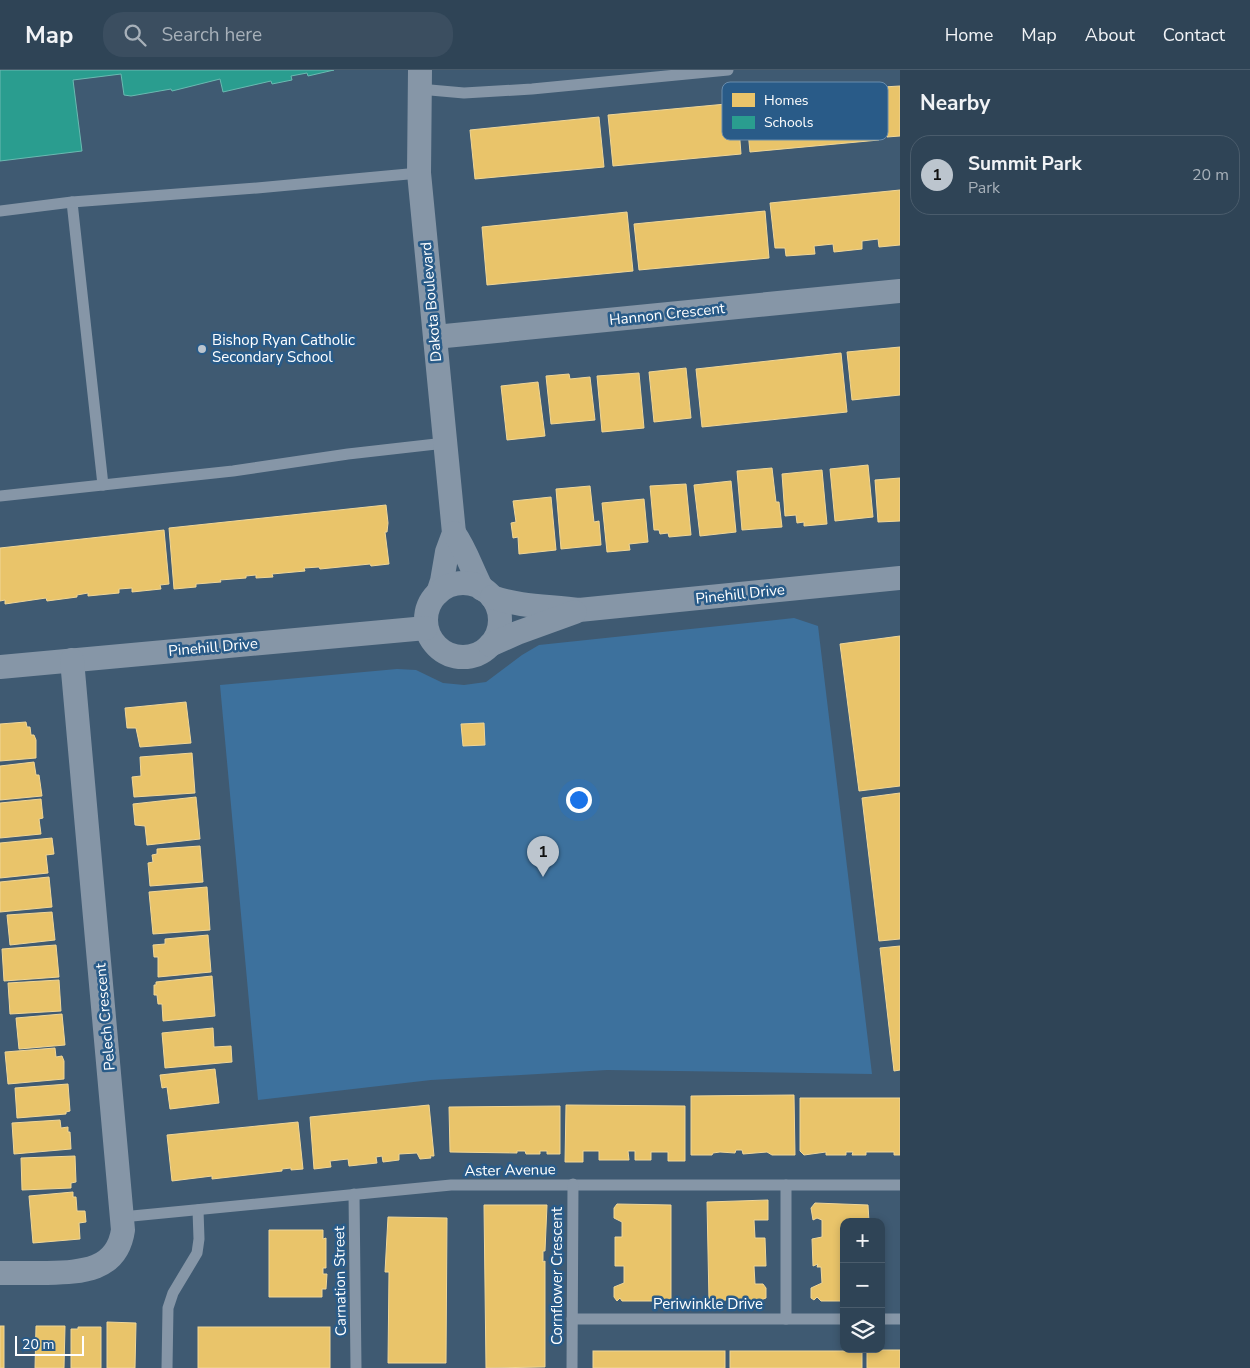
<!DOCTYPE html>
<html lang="en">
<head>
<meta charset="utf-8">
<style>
  body { margin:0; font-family:"Nunito Sans",sans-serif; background:#3b4e60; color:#f1f3f6 }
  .controls { position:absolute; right:15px; bottom:15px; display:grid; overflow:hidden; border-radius:10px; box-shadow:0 2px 8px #0003 }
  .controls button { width:45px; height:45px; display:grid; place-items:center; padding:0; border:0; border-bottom:1px solid #4a5c6c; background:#2f4456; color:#f1f3f6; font:25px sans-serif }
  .scale { position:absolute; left:15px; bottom:12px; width:69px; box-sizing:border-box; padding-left:5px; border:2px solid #fff; border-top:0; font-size:14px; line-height:18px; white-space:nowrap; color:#fff; -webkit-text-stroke:4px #295b88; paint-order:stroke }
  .you { position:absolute; left:578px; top:729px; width:18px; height:18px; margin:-12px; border:4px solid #fff; border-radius:50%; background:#1a73e8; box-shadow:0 0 0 8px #1a73e833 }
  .badge { display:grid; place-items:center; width:32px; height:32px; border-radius:50%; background:#bcc5ce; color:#111; font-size:16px; font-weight:700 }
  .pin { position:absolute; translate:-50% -41px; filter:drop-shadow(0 1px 2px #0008) }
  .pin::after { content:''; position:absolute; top:26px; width:18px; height:15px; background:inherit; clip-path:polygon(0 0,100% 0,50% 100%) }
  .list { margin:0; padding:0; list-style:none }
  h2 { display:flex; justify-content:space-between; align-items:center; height:65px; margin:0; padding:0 20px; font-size:21px }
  h2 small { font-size:16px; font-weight:400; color:#a7b0b9 }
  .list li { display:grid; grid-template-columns:32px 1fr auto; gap:15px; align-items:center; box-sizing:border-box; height:80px; margin:0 10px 10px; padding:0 10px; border:1px solid #4a5c6c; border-radius:20px }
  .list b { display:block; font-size:19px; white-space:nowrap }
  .list p { margin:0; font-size:16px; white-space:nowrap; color:#a7b0b9 }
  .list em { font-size:16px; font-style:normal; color:#a7b0b9 }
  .icon { flex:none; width:28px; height:28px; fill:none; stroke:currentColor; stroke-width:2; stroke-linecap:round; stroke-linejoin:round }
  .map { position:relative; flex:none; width:900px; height:1298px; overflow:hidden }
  header { display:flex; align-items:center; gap:30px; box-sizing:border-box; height:70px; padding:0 25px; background:#2f4456; border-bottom:1px solid #4a5c6c }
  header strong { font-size:24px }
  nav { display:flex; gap:28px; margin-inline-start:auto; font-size:18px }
  .search { width:350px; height:45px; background:#3b4e60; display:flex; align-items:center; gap:12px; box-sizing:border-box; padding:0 18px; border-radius:20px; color:#a7b0b9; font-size:19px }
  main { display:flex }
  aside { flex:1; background:#2f4456 }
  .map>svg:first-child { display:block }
  .green { fill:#3d719d }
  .homes { fill:#e9c46a; stroke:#f0d697 }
  .schools { fill:#2a9d8f; stroke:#6abab1 }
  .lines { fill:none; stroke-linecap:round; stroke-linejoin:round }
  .service { stroke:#8696a7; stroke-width:11 }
  .minor { stroke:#8696a7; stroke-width:24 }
  .poi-dot { fill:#bcc5ce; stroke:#295b88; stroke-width:2 }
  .labels { text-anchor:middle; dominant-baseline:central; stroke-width:5; stroke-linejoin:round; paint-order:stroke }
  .street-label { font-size:15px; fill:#fff; stroke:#295b88 }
  .poi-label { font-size:15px; fill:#fff; stroke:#295b88; text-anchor:start }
  .key { fill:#295b88; stroke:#698cac; stroke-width:1 }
  .key-label { font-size:14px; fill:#fff }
</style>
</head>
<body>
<header>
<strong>Map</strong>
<div class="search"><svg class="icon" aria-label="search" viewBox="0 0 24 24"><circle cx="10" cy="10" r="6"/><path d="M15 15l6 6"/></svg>Search here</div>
<nav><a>Home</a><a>Map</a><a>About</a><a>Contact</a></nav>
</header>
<main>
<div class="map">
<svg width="900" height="1298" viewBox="0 0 900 1298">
  <rect width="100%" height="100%" fill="#3f5a72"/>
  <!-- green -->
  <path class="green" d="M 794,548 L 818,556 L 872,1004 L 607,1000 L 431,1010 L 258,1030 L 220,615 L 397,599 L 416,600 L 443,613 L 464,615 L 486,612 L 522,585 L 539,575 Z"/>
  <!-- homes -->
  <g class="homes">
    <path d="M 900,16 L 900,66 L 887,67 L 883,17 Z"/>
    <path d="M 874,18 L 879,70 L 750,82 L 745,31 Z"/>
    <path d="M 737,33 L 741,84 L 613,96 L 608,45 Z"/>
    <path d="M 599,47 L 604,97 L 475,109 L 470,60 Z"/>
    <path d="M 900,120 L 900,175 L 879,177 L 878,169 L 862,171 L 862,179 L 834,182 L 833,174 L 814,176 L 815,184 L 786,186 L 785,178 L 775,178 L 770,133 Z"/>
    <path d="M 765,141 L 769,188 L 639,200 L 634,154 Z"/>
    <path d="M 627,142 L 633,201 L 487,215 L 482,157 Z"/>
    <path d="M 900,277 L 900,325 L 852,330 L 847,282 Z"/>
    <path d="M 841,283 L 847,342 L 702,357 L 696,299 Z"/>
    <path d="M 686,298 L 691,348 L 654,352 L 649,302 Z"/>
    <path d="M 639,303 L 644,358 L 602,362 L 597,306 Z"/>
    <path d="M 569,304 L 570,309 L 590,307 L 595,350 L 551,354 L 546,306 Z"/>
    <path d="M 538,312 L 545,366 L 507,370 L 501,316 Z"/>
    <path d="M 868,395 L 873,447 L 835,451 L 830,399 Z"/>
    <path d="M 772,398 L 776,432 L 779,432 L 782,457 L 742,460 L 737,401 Z"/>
    <path d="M 822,400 L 827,454 L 804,456 L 804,452 L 797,453 L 796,445 L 785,446 L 782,404 Z"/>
    <path d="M 900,408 L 900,451 L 878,452 L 875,410 Z"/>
    <path d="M 731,411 L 736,462 L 700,466 L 694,415 Z"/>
    <path d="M 686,414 L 691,465 L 669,467 L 668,463 L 660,464 L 659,460 L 654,460 L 650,416 Z"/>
    <path d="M 590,416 L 594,452 L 599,451 L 601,475 L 561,479 L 556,419 Z"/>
    <path d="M 551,427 L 556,480 L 519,484 L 518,467 L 513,468 L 511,453 L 516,452 L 513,431 Z"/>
    <path d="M 644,429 L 648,472 L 629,474 L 630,480 L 607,482 L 602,433 Z"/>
    <path d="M 386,435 L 388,453 L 387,462 L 385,462 L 389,494 L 371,496 L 370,494 L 320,499 L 319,497 L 304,498 L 305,501 L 272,504 L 273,507 L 256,508 L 256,505 L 246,506 L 246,508 L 220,510 L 221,512 L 196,514 L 196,517 L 174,519 L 169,458 Z"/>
    <path d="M 164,460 L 169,514 L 160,515 L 161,519 L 132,522 L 132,518 L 119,519 L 119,523 L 88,526 L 88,523 L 77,525 L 77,527 L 47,531 L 46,528 L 5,534 L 5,530 L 0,531 L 0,478 Z"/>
    <path d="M 900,566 L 900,716 L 859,721 L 840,574 Z"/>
    <path d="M 186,632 L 191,673 L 140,677 L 136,658 L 127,658 L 125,638 Z"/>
    <path d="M 26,652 L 27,657 L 30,657 L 31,665 L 34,665 L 36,670 L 36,688 L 0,691 L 0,654 Z"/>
    <path d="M 484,653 L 485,675 L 463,676 L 461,654 Z"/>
    <path d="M 192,683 L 195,723 L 134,727 L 132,707 L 141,706 L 140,687 Z"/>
    <path d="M 34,692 L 36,705 L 39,705 L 42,726 L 0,730 L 0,696 Z"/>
    <path d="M 900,723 L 900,869 L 879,871 L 862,728 Z"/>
    <path d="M 196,727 L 200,769 L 147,775 L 145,756 L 135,755 L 133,734 Z"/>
    <path d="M 41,729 L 43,748 L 39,749 L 41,764 L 0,768 L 0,733 Z"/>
    <path d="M 52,768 L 54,784 L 46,785 L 48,803 L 0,808 L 0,773 Z"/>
    <path d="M 200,776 L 203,812 L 150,816 L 148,793 L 153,792 L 152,785 L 157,784 L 157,779 Z"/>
    <path d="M 49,807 L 52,837 L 0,842 L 0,812 Z"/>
    <path d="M 207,817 L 210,860 L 153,864 L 149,822 Z"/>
    <path d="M 52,842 L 55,870 L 10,875 L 7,845 Z"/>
    <path d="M 208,865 L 211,902 L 158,907 L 158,887 L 154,887 L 153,875 L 165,874 L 165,869 Z"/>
    <path d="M 56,875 L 59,907 L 4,911 L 2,879 Z"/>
    <path d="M 900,876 L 900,1000 L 894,1001 L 880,878 Z"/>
    <path d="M 212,906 L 215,946 L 163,951 L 162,934 L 158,934 L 157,925 L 154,925 L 154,915 L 156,915 L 156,912 Z"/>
    <path d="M 59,910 L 61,941 L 10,944 L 8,913 Z"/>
    <path d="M 62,944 L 65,975 L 19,979 L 16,948 Z"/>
    <path d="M 213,958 L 214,977 L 231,976 L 232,992 L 165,998 L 162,963 Z"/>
    <path d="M 55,978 L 56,987 L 62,986 L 64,991 L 64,1009 L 8,1014 L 5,982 Z"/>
    <path d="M 215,999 L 219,1033 L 170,1039 L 167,1017 L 162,1018 L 160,1005 Z"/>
    <path d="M 68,1014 L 70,1041 L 66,1042 L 66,1044 L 17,1048 L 15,1018 Z"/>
    <path d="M 794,1025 L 795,1085 L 772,1085 L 767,1082 L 743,1084 L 742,1080 L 736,1080 L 735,1083 L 720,1082 L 713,1083 L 712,1085 L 691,1085 L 691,1026 Z"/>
    <path d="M 800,1028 L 900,1028 L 900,1085 L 894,1085 L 894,1082 L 866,1082 L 866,1085 L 852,1085 L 853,1082 L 846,1082 L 846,1085 L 826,1085 L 826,1082 L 804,1085 L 800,1081 Z"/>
    <path d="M 429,1035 L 434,1086 L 430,1086 L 431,1088 L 420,1089 L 417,1083 L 399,1084 L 399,1090 L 383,1092 L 382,1086 L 376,1087 L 377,1093 L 349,1096 L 348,1089 L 330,1091 L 331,1097 L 314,1099 L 310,1047 Z"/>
    <path d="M 566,1035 L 685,1036 L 685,1091 L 668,1091 L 668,1082 L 651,1082 L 651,1090 L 635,1090 L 635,1081 L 628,1081 L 629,1090 L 599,1090 L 599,1081 L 583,1081 L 583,1092 L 565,1092 Z"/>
    <path d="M 560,1036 L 560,1084 L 547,1084 L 547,1081 L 540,1081 L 540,1084 L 526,1084 L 525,1081 L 517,1081 L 517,1083 L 450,1082 L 449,1037 Z"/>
    <path d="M 60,1050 L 61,1058 L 68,1057 L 68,1062 L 70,1062 L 71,1079 L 14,1084 L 12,1053 Z"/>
    <path d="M 298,1052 L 303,1099 L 291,1100 L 291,1098 L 282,1099 L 282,1101 L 212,1109 L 212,1106 L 172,1111 L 167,1065 Z"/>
    <path d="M 75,1086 L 76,1112 L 71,1113 L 71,1118 L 22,1120 L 21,1088 Z"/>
    <path d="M 73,1122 L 73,1127 L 76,1127 L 77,1141 L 85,1141 L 86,1152 L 79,1153 L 80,1169 L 33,1173 L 29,1126 Z"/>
    <path d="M 768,1130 L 768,1150 L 754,1150 L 755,1168 L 765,1168 L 766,1196 L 754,1196 L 755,1214 L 763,1214 L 766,1218 L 766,1228 L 755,1232 L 745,1229 L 709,1231 L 707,1132 Z"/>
    <path d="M 815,1133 L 868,1135 L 869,1152 L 844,1152 L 844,1231 L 821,1231 L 817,1227 L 814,1230 L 811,1228 L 811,1218 L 822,1213 L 821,1197 L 817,1197 L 818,1194 L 813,1196 L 812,1169 L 822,1167 L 822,1150 L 817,1148 L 813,1150 L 811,1138 Z"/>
    <path d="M 617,1134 L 671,1135 L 671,1231 L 622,1231 L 620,1228 L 617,1231 L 614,1227 L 614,1217 L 624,1213 L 624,1196 L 615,1196 L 615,1167 L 622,1167 L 622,1152 L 614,1148 L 614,1138 Z"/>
    <path d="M 484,1135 L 547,1135 L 545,1181 L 543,1181 L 543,1192 L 545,1191 L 545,1297 L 486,1298 Z"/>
    <path d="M 388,1147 L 447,1148 L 446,1293 L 388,1293 L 389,1202 L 385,1202 Z"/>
    <path d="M 269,1160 L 323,1160 L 323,1169 L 326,1168 L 326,1198 L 323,1198 L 323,1204 L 327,1204 L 326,1219 L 322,1219 L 322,1227 L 269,1227 Z"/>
    <path d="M 107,1252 L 136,1253 L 135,1298 L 107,1298 Z"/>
    <rect x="0" y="1256" width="4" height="42"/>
    <path d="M 36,1256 L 65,1256 L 64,1298 L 35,1298 Z"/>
    <path d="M 78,1257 L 101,1257 L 101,1298 L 71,1298 L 71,1259 L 78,1259 Z"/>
    <rect x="198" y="1257" width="132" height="41"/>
    <rect x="867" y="1280" width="33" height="18"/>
    <rect x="593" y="1281" width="132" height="17"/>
    <rect x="730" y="1281" width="132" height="17"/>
  </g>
  <!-- schools -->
  <path class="schools" d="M 0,0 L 334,0 L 308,6 L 307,3 L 291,6 L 292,10 L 272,14 L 271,11 L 223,22 L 220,9 L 172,21 L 171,19 L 131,26 L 124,25 L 121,4 L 73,10 L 82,81 L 0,91 Z"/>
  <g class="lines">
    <!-- service -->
    <g class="service">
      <path d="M 419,19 L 464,23 L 532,19 L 728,0"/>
      <path d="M 72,132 L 103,415"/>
      <path d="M 0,141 L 72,132 L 257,118 L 419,103"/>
      <path d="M 0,426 L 233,401 L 348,384 L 445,373"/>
      <path d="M 786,1115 L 786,1249"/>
      <path d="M 354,1124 L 356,1298"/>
      <path d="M 122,1147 L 451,1115 L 900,1115"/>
      <path d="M 572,1249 L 844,1249"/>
      <path d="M 881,1249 L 900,1249"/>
      <path d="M 167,1298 L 168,1238 L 173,1223 L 197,1183 L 199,1169 L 198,1140"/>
      <path d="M 572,1298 L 573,1114"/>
    </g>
    <!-- minor -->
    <g class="minor">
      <path d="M 420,0 L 419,103 L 454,463 L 447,482 L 442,511 L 438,523"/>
      <path d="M 435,267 L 900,221"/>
      <path d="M 454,463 C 466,480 472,500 482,519"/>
      <circle cx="463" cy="550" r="37"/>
      <path d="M 492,527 C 520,537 550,536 579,540 L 900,508"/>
      <path d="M 490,575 L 517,563 L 575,542"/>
      <path d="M 0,597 L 426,558"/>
      <path d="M 0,1203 C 16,1203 31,1203 47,1203 C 82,1202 117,1201 123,1160 L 72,590"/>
    </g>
  </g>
  <!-- markers -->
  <circle class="poi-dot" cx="202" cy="279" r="5"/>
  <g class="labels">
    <!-- street labels -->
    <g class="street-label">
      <text transform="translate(431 232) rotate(-95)">Dakota Boulevard</text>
      <text transform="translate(667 244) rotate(-6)">Hannon Crescent</text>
      <text transform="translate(740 524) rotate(-6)">Pinehill Drive</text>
      <text transform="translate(213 577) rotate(-5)">Pinehill Drive</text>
      <text transform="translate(105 947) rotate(-95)">Pelech Crescent</text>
      <text transform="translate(510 1100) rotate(-1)">Aster Avenue</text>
      <text transform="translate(557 1206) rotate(-90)">Cornflower Crescent</text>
      <text transform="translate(340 1211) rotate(-91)">Carnation Street</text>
      <text x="708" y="1234">Periwinkle Drive</text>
    </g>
    <!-- poi labels -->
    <g class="poi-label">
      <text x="212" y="270">Bishop Ryan Catholic<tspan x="212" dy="17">Secondary School</tspan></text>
    </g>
  </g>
  <!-- legend -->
  <rect x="722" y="12" width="166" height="58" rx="8" class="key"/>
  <rect x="732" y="23" width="23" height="14" fill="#e9c46a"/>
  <rect x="732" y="46" width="23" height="13" fill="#2a9d8f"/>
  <g class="key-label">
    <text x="764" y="35">Homes</text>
    <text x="764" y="57">Schools</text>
  </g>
</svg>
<div class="controls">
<button>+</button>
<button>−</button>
<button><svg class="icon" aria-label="layers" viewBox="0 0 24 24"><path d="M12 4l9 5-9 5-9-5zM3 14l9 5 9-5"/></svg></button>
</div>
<div class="scale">20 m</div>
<div class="you"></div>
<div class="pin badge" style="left:543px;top:807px">1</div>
</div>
<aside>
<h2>Nearby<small></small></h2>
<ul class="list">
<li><span class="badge">1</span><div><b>Summit Park</b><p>Park</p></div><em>20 m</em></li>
</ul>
</aside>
</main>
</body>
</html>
